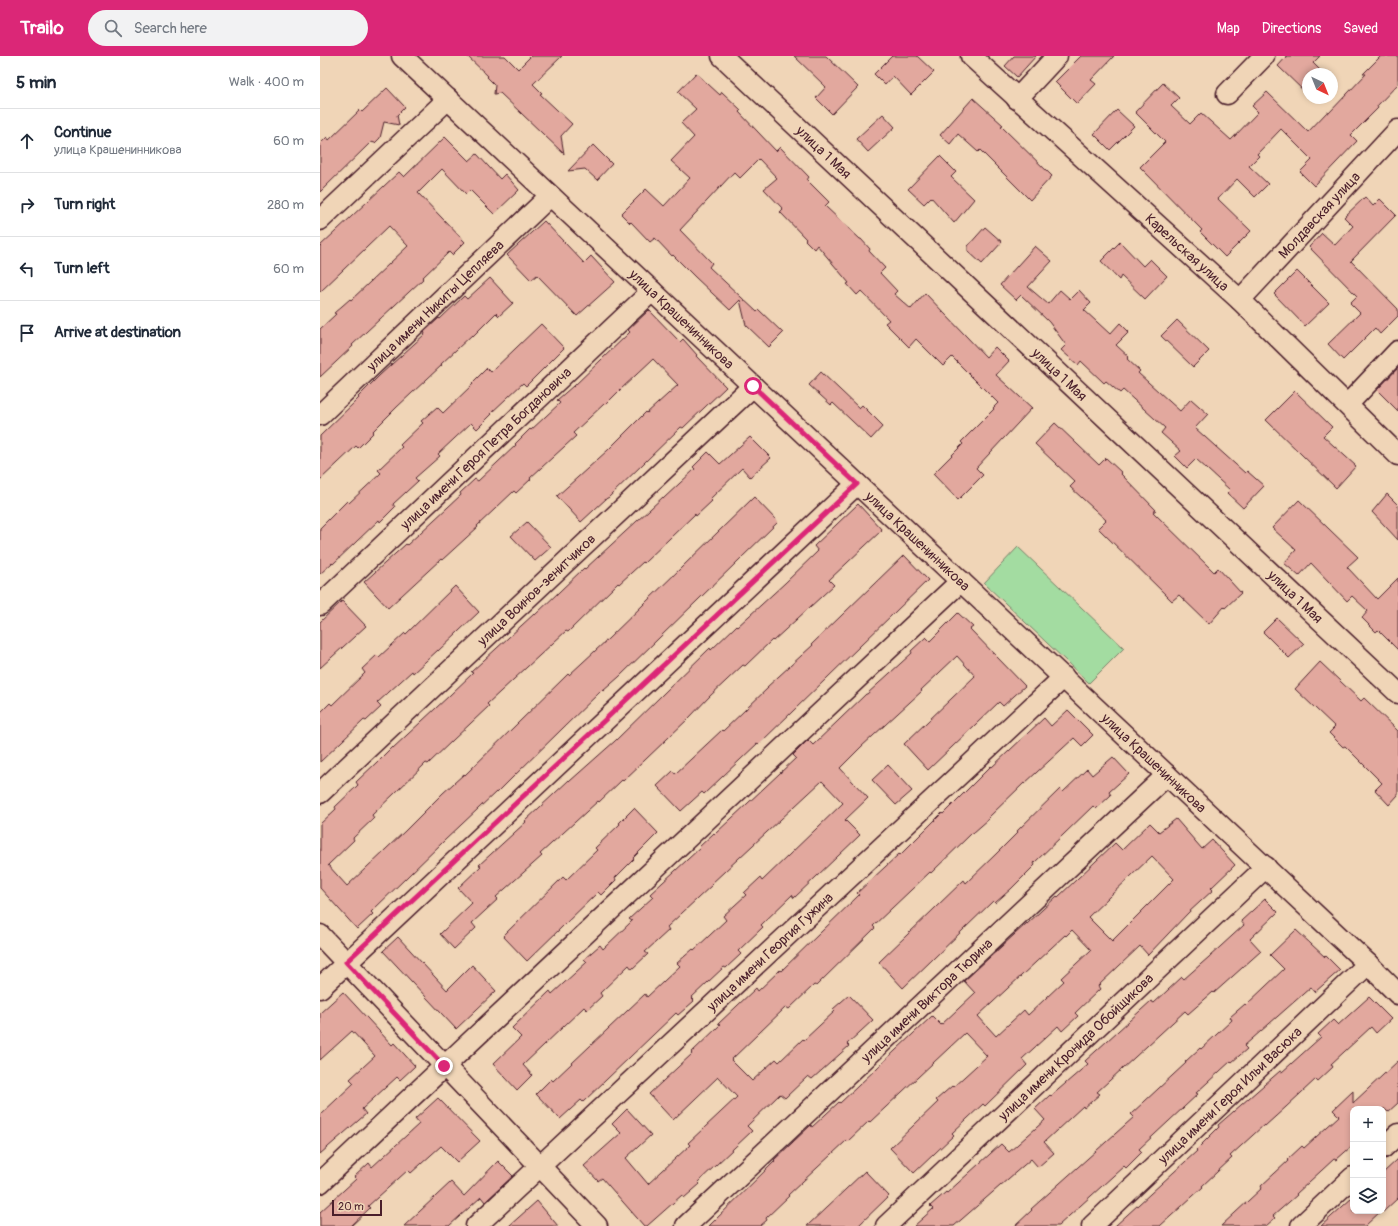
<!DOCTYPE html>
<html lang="en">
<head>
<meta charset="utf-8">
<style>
  body { margin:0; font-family:Pangolin,sans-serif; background:#f2f2f3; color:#1f2937 }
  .controls { position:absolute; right:12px; bottom:12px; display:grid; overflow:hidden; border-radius:8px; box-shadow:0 2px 6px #0003 }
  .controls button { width:36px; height:36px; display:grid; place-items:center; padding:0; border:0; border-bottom:1px solid #e0e1e3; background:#fff; color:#1f2937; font:20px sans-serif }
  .compass { position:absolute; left:982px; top:12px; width:36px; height:36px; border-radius:50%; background:#fff; box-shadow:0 2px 6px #0003; rotate:137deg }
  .scale { position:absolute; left:12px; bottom:10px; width:50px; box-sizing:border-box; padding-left:4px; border:2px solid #4a1f2b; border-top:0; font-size:11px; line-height:14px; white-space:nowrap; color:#4a1f2b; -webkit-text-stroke:3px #f0d5b7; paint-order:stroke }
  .stop { position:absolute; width:12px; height:12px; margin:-9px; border:3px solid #db2777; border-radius:50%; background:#fff }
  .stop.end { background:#db2777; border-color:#fff; box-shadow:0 1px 4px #0008 }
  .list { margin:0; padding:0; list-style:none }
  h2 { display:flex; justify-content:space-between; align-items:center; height:52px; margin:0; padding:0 16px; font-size:17px }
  h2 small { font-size:13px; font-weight:400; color:#747a83 }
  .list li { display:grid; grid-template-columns:26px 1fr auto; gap:12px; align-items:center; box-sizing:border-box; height:64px; padding:0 16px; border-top:1px solid #e0e1e3 }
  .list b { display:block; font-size:15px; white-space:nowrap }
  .list p { margin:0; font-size:13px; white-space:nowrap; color:#747a83 }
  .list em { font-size:13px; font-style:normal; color:#747a83 }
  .icon { flex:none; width:22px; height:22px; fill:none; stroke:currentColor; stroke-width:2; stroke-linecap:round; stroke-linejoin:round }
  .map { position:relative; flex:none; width:1078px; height:1170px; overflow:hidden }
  header { display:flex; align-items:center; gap:24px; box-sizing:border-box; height:56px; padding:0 20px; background:#db2777; color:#fff }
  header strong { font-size:19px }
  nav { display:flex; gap:22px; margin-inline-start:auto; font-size:14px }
  .search { width:280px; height:36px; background:#f2f2f3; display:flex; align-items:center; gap:10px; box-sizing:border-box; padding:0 14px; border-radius:22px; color:#747a83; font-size:15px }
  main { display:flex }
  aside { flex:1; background:#fff }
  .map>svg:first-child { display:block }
  .green { fill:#a3dca1; stroke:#767e66 }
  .building { fill:#e2a89e; stroke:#4a1f2b; fill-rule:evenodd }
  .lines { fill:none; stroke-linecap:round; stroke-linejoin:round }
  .minor-casing { stroke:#4a1f2b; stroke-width:23 }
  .minor { stroke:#f0d5b7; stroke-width:20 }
  .route { stroke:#db2777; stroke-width:5 }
  .labels { text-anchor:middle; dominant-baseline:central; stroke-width:3; stroke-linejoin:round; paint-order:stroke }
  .street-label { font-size:14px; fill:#4a1f2b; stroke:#f0d5b7 }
</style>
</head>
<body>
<header>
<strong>Trailo</strong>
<div class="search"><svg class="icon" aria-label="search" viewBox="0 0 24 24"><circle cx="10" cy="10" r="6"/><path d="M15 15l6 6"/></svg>Search here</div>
<nav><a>Map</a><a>Directions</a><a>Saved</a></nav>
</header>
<main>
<aside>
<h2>5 min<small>Walk · 400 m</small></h2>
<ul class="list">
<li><svg class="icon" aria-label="ahead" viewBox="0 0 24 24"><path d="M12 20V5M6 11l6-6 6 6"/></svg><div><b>Continue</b><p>улица Крашенинникова</p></div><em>60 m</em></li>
<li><svg class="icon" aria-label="right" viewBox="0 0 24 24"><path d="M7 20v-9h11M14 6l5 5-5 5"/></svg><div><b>Turn right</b></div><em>280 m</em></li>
<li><svg class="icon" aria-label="left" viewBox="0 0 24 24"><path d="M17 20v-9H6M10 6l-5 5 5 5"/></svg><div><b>Turn left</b></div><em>60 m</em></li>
<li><svg class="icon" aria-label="arrive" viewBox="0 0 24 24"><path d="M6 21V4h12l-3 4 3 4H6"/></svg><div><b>Arrive at destination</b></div></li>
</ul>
</aside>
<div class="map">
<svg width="1078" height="1170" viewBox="0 0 1078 1170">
  <rect width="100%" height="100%" fill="#f0d5b7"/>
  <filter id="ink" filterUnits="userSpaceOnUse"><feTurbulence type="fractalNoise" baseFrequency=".025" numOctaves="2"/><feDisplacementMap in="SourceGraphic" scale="8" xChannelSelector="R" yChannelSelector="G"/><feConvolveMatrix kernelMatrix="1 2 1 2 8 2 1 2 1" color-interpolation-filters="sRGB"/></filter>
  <g filter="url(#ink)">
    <!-- green -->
    <path class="green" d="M 698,491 L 804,592 L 769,627 L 664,527 Z"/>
    <!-- building -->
    <g class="building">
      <path d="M 147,0 L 185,0 L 198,13 L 211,0 L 242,0 L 213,28 L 222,37 L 220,38 L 252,68 L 241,80 L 244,98 L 180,37 L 174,38 L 175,29 L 167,21 L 168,20 Z"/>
      <path d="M 474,0 L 506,0 L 538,31 L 512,58 L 496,42 L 506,31 Z"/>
      <path d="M 572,0 L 597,0 L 614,16 L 591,39 L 573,20 L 565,29 L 554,18 Z"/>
      <path d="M 694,0 L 716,0 L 697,21 L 685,10 Z"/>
      <path d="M 761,0 L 794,0 L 771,24 L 776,28 L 757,48 L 735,26 Z"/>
      <path d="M 967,0 L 1000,0 L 993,7 L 1004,18 L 988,18 L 988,39 L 958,10 Z"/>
      <path d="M 1061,0 L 1078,0 L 1078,28 L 1057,50 L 1058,52 L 1031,79 L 1037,85 L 994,130 L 980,116 L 992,104 L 961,73 L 937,98 L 939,100 L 929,110 L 948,128 L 935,141 L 917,123 L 898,143 L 931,175 L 905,201 L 880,176 L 882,174 L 820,111 L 845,86 L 815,56 L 843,27 L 859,42 L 851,50 L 870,68 L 881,57 L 911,84 L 938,56 L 932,50 L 947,36 L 988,76 L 1007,56 L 1009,57 L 1046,18 L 1043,18 Z"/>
      <path d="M 376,17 L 400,39 L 402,36 L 421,54 L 419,56 L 456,95 L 460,91 L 489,121 L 487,124 L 509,146 L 505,150 L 540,183 L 541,183 L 550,193 L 549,195 L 565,212 L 560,217 L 577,235 L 574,238 L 591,253 L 605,237 L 666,301 L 675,291 L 689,305 L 676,319 L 712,352 L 656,412 L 663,419 L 638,444 L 613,418 L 643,388 L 641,386 L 674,353 L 673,352 L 678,347 L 632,301 L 623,310 L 596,283 L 589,291 L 565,267 L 569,264 L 541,235 L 537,239 L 527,228 L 529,227 L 497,189 L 494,193 L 485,184 L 486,183 L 460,156 L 463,153 L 444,133 L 457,122 L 439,103 L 420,122 L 414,116 L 360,174 L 392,207 L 389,211 L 437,256 L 439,254 L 463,277 L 449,291 L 426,269 L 420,244 L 410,254 L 375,221 L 353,199 L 352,200 L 335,182 L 330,186 L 311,166 L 310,167 L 301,158 L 326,133 L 344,150 L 370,122 L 351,105 L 374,81 L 361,67 L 376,53 L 358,36 Z"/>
      <path d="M 67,32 L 85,51 L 77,59 L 79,69 L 64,66 L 60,82 L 55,87 L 51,86 L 0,136 L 0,88 L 7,81 L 9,84 L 40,54 L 42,56 Z"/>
      <path d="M 653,42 L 683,69 L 681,70 L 732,120 L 710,144 L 660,94 L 658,96 L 638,78 L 630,88 L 620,79 Z"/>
      <path d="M 797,54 L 814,70 L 790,94 L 774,78 Z"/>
      <path d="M 563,58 L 575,71 L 548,96 L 536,83 Z"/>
      <path d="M 125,81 L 149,105 L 157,98 L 180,123 L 185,118 L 199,134 L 174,158 L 150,134 L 146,138 L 122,113 L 98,137 L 145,186 L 132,199 L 129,196 L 102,222 L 103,223 L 32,289 L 33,290 L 0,321 L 0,273 L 16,258 L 14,257 L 30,243 L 31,244 L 88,190 L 69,170 L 0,236 L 0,190 L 79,116 L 84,121 Z"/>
      <path d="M 273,89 L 292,108 L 277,124 L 265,113 L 248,115 Z"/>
      <path d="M 620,100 L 636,116 L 631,121 L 654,143 L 634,167 L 611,141 L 604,148 L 588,133 Z"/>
      <path d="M 1045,141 L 1053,150 L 1060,143 L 1076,159 L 1031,205 L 1078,253 L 1078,260 L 1060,278 L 1055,272 L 1023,304 L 1008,288 L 1040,257 L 1030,247 L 1037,240 L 989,191 L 1002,177 L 1015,189 L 1033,170 L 1024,161 Z"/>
      <path d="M 224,165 L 264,207 L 271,200 L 295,226 L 257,260 L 217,219 L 211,224 L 187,199 Z"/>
      <path d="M 665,171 L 682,186 L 662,208 L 648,195 L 648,190 Z"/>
      <path d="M 800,186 L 823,210 L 830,203 L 847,220 L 825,243 L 801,220 L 799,224 L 781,205 Z"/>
      <path d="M 715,190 L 732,205 L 708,231 L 728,248 L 740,234 L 750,243 L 759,234 L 771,247 L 764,254 L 790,278 L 800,267 L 809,276 L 796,289 L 809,301 L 807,303 L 820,315 L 818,317 L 860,355 L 871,343 L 888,358 L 875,372 L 925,417 L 927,415 L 944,430 L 923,452 L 907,437 L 910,434 L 876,403 L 867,412 L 855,400 L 861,395 L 841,377 L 845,372 L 803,334 L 800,337 L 786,325 L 784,327 L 761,305 L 758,309 L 741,294 L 746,289 L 729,266 L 701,239 L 696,244 L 680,229 Z"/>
      <path d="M 977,215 L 1009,247 L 985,270 L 954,238 Z"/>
      <path d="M 170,222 L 193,247 L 179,260 L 176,257 L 153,280 L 152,279 L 121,308 L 122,309 L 77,351 L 52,376 L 53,377 L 38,392 L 36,390 L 0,424 L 0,380 L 39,342 L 38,341 L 60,319 L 105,278 L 104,276 L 119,262 L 120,263 L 144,240 L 147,243 Z"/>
      <path d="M 329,254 L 360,286 L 363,283 L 377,299 L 376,300 L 406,331 L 363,372 L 361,371 L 288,442 L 287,442 L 261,466 L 237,440 L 288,394 L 326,356 L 327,357 L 358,329 L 333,303 L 300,334 L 285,349 L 284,348 L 253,377 L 256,380 L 210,422 L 211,423 L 196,437 L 194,435 L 157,470 L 158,471 L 122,504 L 121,503 L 68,552 L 44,526 L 86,488 L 87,489 L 141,439 L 140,437 L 155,423 L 158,425 L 196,389 L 195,388 L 210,373 L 211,374 L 240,347 L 237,344 L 253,330 L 253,331 L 310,276 L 308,274 Z"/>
      <path d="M 857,264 L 889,295 L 873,311 L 841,280 Z"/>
      <path d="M 221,268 L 244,292 L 206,330 L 203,327 L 171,357 L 172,358 L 157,373 L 151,367 L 118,398 L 120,400 L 95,422 L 98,425 L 73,448 L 75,451 L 60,466 L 59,464 L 13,508 L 12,507 L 0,518 L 0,472 L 27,445 L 29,447 L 61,417 L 58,414 L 82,391 L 80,389 L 103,367 L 101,365 L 117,351 L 123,357 L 153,328 L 152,327 L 167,312 L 171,316 Z"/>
      <path d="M 1078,312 L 1078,355 L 1057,334 Z"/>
      <path d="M 501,316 L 539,352 L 542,349 L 563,370 L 551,383 L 513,347 L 511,349 L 489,329 Z"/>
      <path d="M 975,335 L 1012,371 L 1003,380 L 1036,410 L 1016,432 L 946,364 Z"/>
      <path d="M 735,367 L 779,409 L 786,402 L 802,417 L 801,418 L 836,454 L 833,456 L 894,516 L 898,512 L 921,537 L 905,552 L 904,551 L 889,568 L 859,539 L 852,545 L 778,472 L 786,464 L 750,431 L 755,426 L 715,388 Z"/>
      <path d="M 430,381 L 451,402 L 430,421 L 422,412 L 390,443 L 392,445 L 376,460 L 375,458 L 324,507 L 323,506 L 299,528 L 298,527 L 248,576 L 246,575 L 167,648 L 169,650 L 133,684 L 108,708 L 106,707 L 75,737 L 52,759 L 54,762 L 33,782 L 34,784 L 8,809 L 27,830 L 85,775 L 123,737 L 144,718 L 145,719 L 248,618 L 249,619 L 288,583 L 434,441 L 458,466 L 299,621 L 283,635 L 282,634 L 243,672 L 192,722 L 177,737 L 176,736 L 124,785 L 51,856 L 53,858 L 37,873 L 0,832 L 0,768 L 16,753 L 15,751 L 38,729 L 36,726 L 57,706 L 72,691 L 73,692 L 130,639 L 153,617 L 151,616 L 214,558 L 215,559 L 264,512 L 265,513 L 343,441 L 344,442 L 375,413 L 373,411 L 388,396 L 400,408 Z"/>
      <path d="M 1067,438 L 1078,449 L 1078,484 L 1052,456 Z"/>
      <path d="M 979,444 L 1038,501 L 1027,511 L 1057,543 L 1078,522 L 1078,594 L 1058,574 L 1056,576 L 1042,562 L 1048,555 L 1032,540 L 1027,545 L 991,507 L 979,520 L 964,507 L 976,494 L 952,472 Z"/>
      <path d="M 538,448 L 562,474 L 509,524 L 514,529 L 453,585 L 452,584 L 425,610 L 423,609 L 390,640 L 369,662 L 303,725 L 302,724 L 279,746 L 278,745 L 220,798 L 222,800 L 176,841 L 178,843 L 152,867 L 156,872 L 134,893 L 120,878 L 152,847 L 138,832 L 161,810 L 159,809 L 206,766 L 205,765 L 249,724 L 250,725 L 295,685 L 390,592 L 391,594 L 416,570 L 417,571 L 465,527 L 498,495 L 494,490 Z"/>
      <path d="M 207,466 L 231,491 L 215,505 L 191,480 Z"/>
      <path d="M 584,499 L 608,524 L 439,688 L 438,687 L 384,738 L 382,736 L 361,755 L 337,730 L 353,715 L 355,718 L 402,674 L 403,675 L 448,632 L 447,631 L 493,589 L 492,588 Z"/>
      <path d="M 135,530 L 159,556 L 118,595 L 118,594 L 93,617 L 92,615 L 57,647 L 61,651 L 46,665 L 44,664 L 0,706 L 0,657 L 10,647 L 12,649 L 45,617 L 42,613 L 57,599 L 59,601 L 85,577 L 86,578 Z"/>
      <path d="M 22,545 L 46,570 L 0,612 L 0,566 Z"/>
      <path d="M 638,557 L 653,571 L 650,573 L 705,630 L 683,650 L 679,646 L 608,714 L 584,688 L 655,620 L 637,600 L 601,634 L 602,635 L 541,691 L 520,712 L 548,742 L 525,764 L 540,779 L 474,842 L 472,839 L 441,869 L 443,871 L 418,895 L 421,898 L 406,912 L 404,911 L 371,942 L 374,945 L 358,959 L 356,957 L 263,1046 L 261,1044 L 240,1063 L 216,1038 L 231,1023 L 233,1025 L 325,938 L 327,941 L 360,910 L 357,907 L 373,893 L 374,894 L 406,864 L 403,860 L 426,839 L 424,837 L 440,822 L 442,825 L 523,747 L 502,725 L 391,828 L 392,829 L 347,871 L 349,874 L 325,896 L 328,898 L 312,913 L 309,909 L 280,937 L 282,940 L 267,954 L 264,951 L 203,1009 L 212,1019 L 197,1034 L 173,1008 L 201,981 L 192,972 L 230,935 L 232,938 L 267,906 L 264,903 L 280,889 L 283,893 L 312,865 L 309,863 L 333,841 L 330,838 L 380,792 L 379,791 L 394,777 L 395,778 L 476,702 L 473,699 L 488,684 L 493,689 L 546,638 L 547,638 L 592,597 L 591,595 L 606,581 L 610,585 Z"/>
      <path d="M 957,562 L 984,588 L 969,602 L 943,576 Z"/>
      <path d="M 1000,606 L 1041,645 L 1044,642 L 1078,675 L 1078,739 L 1069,749 L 1055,734 L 1062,727 L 1025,690 L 1023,691 L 1009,677 L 1015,671 L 975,633 Z"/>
      <path d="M 748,654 L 773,679 L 762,690 L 754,682 L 704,728 L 704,727 L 668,762 L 669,763 L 653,777 L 652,777 L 611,817 L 610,816 L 553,870 L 555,872 L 496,930 L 494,929 L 469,953 L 466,951 L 411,1004 L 432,1025 L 456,1003 L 459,1006 L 483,983 L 484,984 L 515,955 L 513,953 L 529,939 L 553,964 L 527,988 L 529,990 L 492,1023 L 488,1020 L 465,1042 L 460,1038 L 427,1070 L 432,1075 L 378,1126 L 380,1128 L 364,1142 L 362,1139 L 327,1170 L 324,1170 L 282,1122 L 278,1125 L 264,1110 L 301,1077 L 292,1068 L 307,1053 L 331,1079 L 306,1102 L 328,1128 L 370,1089 L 368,1087 L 417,1041 L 398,1021 L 353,1064 L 329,1038 L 372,998 L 371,997 L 400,969 L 398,968 L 436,932 L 438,935 L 460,914 L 461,915 L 539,839 L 537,837 L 579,798 L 580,799 L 622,757 L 623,758 L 671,710 L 672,711 L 724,662 L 731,670 Z"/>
      <path d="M 793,701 L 809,718 L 789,736 L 791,739 L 776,753 L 773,750 L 714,807 L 715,809 L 691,833 L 675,847 L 673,845 L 583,932 L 559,906 L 644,824 L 646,827 L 676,798 L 698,776 L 697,775 L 740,733 L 743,736 L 767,713 L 772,719 Z"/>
      <path d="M 568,709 L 592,735 L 576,749 L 552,724 Z"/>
      <path d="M 314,752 L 338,777 L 313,802 L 314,803 L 295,822 L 296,824 L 281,839 L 278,836 L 207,905 L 183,880 L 243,821 L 246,824 L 277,794 L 275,792 L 300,768 L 299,767 Z"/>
      <path d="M 856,763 L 882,793 L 892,784 L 915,809 L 891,832 L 893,834 L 868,857 L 828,899 L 820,890 L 778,930 L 780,933 L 755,957 L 758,960 L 742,975 L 738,970 L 702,1003 L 707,1009 L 665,1050 L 663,1048 L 632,1077 L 634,1079 L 594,1117 L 570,1092 L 618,1046 L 616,1044 L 632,1030 L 633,1031 L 667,1000 L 645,977 L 550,1066 L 549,1065 L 527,1086 L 526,1085 L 468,1139 L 469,1140 L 446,1162 L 447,1164 L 440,1170 L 389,1170 L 455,1105 L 454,1104 L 491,1069 L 492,1071 L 519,1046 L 520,1047 L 612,960 L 621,969 L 655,937 L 644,925 L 707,867 L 707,868 L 737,840 L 738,841 L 795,787 L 802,794 L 830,767 L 839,776 ZM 832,800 L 854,823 L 792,885 L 768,861 ZM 752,874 L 771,894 L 741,922 L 744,925 L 708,959 L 704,954 L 676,980 L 658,960 L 745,879 L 746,880 Z"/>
      <path d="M 945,843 L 958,856 L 930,883 L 941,895 L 894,937 L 893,936 L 868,958 L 865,955 L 777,1036 L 780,1038 L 764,1052 L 763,1050 L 724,1086 L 734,1097 L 718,1111 L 711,1103 L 634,1170 L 594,1170 L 613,1153 L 610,1150 L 626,1136 L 627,1137 L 681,1088 L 689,1096 L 725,1064 L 715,1053 L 730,1039 L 731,1040 L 768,1008 L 765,1005 L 831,945 L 834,947 L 862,921 L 864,923 L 889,901 L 924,869 L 921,865 Z"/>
      <path d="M 976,874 L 1005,901 L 1006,900 L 1020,914 L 995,936 L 991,931 L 924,990 L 927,993 L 912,1006 L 911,1005 L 876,1037 L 878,1038 L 819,1093 L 822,1096 L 806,1112 L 804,1110 L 738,1170 L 695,1170 L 712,1154 L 711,1153 L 814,1061 L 811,1058 L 866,1007 L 865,1006 L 880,992 L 881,993 L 912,964 L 910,961 L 925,948 L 926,949 L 964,913 L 950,899 Z"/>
      <path d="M 78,881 L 127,934 L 152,909 L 176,935 L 136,973 L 63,895 Z"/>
      <path d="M 23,936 L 72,989 L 74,987 L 95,1010 L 80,1024 L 77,1021 L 42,1053 L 46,1058 L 0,1098 L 0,1059 L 34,1027 L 30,1023 L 55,1000 L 32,975 L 0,1004 L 0,957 Z"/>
      <path d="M 1049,941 L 1071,963 L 1056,977 L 1051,971 L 1011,1008 L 1013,1011 L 998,1025 L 996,1023 L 966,1051 L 945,1070 L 944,1069 L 910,1100 L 912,1102 L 882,1130 L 883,1131 L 840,1170 L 795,1170 L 877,1095 L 876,1094 L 899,1071 L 898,1069 L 960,1015 L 962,1016 L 1001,981 L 998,978 L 1013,964 L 1018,969 Z"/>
      <path d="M 1078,1005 L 1078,1047 L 1068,1056 L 1065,1053 L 1033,1053 L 1033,1089 L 1016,1104 L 1014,1103 L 976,1138 L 977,1139 L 953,1160 L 955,1162 L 946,1170 L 901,1170 L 942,1132 L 941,1130 L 968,1105 L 967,1104 L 982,1090 L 984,1092 L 1019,1060 L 1013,1054 L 1033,1035 L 1033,1047 Z"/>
      <path d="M 118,1042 L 160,1085 L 137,1106 L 121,1090 L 91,1117 L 88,1114 L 48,1150 L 50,1152 L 31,1170 L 0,1170 L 0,1156 L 36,1123 L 34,1121 L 49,1107 L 52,1111 L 99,1068 L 95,1063 Z"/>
      <path d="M 1078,1103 L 1078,1142 L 1063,1156 L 1063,1117 Z"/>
      <path d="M 178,1105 L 193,1120 L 165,1146 L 161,1141 L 129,1170 L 84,1170 L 131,1126 L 144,1140 Z"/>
      <path d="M 545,1115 L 569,1140 L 538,1170 L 487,1170 Z"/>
      <path d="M 1033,1141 L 1033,1155 L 1061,1155 L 1045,1170 L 1001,1170 Z"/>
      <path d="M 217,1145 L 238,1170 L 189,1170 Z"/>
    </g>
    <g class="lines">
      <defs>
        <g id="minor">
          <path id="s1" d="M 82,0 L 1048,908 L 1078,938"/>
          <path id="s2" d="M 402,0 L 1078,637"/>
          <path id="s3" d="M 651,0 L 920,244 L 1078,399"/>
          <path d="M 907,38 L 944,0"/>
          <path d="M 697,43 L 737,0"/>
          <path d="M 0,164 L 128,43"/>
          <path id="s4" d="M 920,244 L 1078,74"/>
          <path d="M 1028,348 L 1078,295"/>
          <path id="s5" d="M 0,359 L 230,140"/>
          <path id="s6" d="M 0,549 L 332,235"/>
          <path id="s7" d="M 0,737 L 433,330"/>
          <path d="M 0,879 L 277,1170"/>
          <path d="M 0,932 L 537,428"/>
          <path d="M 1063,1092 L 1078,1078"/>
          <path d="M 0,1127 L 641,525"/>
          <path id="s8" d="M 156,1170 L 744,621"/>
          <path id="s9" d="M 366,1170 L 847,719"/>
          <path id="s10" d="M 566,1170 L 946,811"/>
          <path id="s11" d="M 772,1170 L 1048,908"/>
          <path d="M 981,1170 L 1033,1121"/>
        </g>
      </defs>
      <!-- minor casing -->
      <use href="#minor" class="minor-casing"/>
      <!-- minor -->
      <use href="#minor" class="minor"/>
    </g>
  </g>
  <g class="lines" filter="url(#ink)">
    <!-- route -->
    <path class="route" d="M 124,1010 L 26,906 L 537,428 L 433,330"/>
  </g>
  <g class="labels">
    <!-- street labels -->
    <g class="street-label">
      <text stroke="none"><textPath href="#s2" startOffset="140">улица 1 Мая</textPath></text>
      <text stroke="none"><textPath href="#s4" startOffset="116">Молдавская улица</textPath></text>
      <text stroke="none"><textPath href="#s3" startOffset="292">Карельская улица</textPath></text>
      <text stroke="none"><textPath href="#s5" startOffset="159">улица имени Никиты Цепляева</textPath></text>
      <text stroke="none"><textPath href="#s1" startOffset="384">улица Крашенинникова</textPath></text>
      <text stroke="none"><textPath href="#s2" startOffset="464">улица 1 Мая</textPath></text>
      <text stroke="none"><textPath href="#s6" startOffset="228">улица имени Героя Петра Богдановича</textPath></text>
      <text stroke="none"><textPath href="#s1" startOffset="708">улица Крашенинникова</textPath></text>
      <text stroke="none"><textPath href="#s7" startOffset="297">улица Воинов-зенитчиков</textPath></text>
      <text stroke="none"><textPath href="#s2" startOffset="788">улица 1 Мая</textPath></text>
      <text stroke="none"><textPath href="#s1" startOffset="1032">улица Крашенинникова</textPath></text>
      <text stroke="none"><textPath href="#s8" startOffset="402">улица имени Георгия Гужина</textPath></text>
      <text stroke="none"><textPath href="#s9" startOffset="330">улица имени Виктора Тюрина</textPath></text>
      <text stroke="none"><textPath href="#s10" startOffset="261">улица имени Кронида Обойщикова</textPath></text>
      <text stroke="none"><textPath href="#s11" startOffset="190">улица имени Героя Ильи Васюка</textPath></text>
    </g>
  </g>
</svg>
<div class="controls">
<button>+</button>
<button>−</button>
<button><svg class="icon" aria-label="layers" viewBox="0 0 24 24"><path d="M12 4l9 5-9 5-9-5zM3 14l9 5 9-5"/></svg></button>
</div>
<svg class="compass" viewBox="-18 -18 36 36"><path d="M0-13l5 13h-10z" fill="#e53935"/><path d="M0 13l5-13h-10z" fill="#747a83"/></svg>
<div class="scale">20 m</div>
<div class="stop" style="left:433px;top:330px"></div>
<div class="stop end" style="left:124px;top:1010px"></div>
</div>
</main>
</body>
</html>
